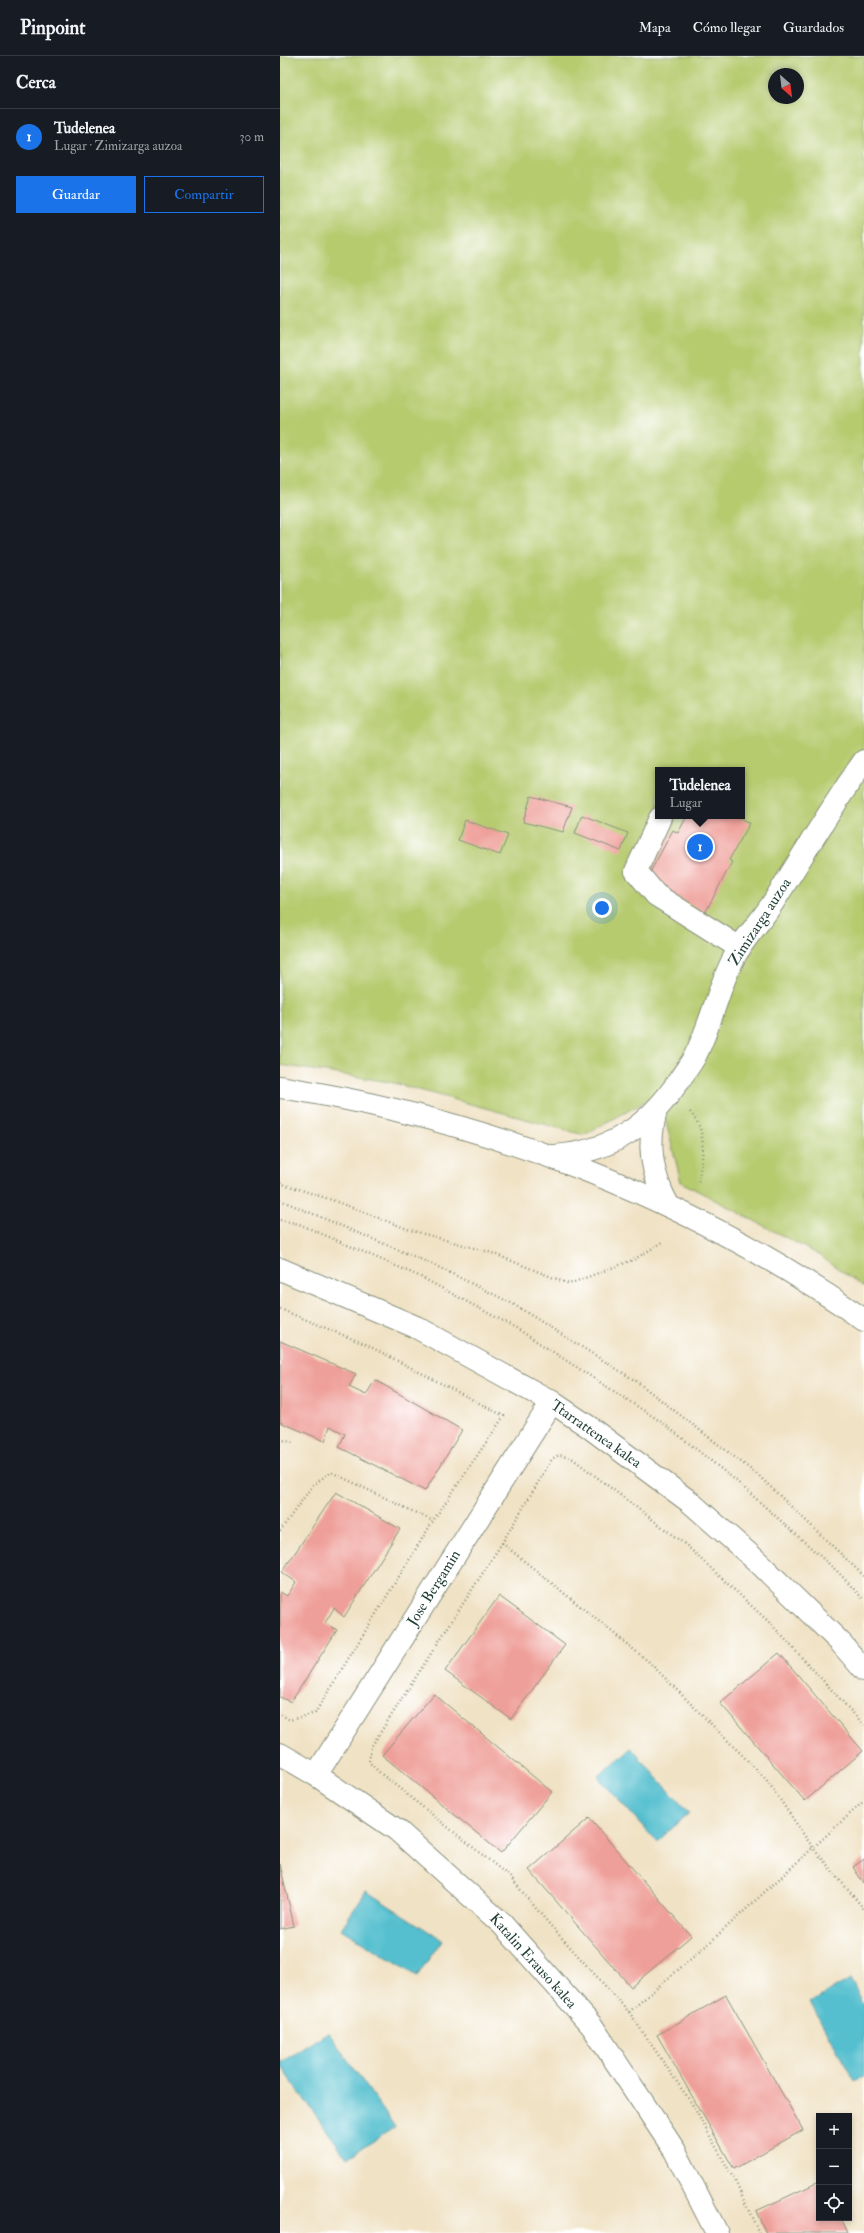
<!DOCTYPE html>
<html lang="es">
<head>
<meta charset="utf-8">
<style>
  body { margin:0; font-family:"IM FELL Double Pica",serif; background:#20242c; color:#f1f3f6 }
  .controls { position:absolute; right:12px; bottom:12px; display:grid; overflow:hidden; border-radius:0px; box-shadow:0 2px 6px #0003 }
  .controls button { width:36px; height:36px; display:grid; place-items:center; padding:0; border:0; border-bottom:1px solid #363941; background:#171b24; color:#f1f3f6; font:20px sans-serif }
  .compass { position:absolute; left:488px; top:12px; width:36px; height:36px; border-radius:50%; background:#171b24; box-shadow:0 2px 6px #0003; rotate:152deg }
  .you { position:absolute; left:322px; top:852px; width:14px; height:14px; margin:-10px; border:3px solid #fff; border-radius:50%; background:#1a73e8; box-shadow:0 0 0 6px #1a73e833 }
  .badge { display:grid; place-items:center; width:26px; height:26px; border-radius:50%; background:#1a73e8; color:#fff; font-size:13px; font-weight:700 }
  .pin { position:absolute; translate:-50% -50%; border:2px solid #fff; box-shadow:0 1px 4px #0006 }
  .popup { position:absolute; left:375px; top:711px; width:90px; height:52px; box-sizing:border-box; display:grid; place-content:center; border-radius:0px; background:#171b24; filter:drop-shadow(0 1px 3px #0005); font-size:13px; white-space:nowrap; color:#9ea1a6 }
  .popup b { font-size:15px; color:#f1f3f6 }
  .popup::after { content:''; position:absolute; left:50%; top:100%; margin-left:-8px; border:8px solid transparent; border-top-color:#171b24 }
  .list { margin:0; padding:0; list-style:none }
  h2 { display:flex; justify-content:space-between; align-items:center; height:52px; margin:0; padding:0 16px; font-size:17px }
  h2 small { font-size:13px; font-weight:400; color:#9ea1a6 }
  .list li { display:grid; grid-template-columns:26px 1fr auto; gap:12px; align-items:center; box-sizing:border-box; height:56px; padding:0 16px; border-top:1px solid #363941 }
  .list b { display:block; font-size:15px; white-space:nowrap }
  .list p { margin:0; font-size:13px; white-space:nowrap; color:#9ea1a6 }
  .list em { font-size:13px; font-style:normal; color:#9ea1a6 }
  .actions { display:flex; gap:8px; padding:12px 16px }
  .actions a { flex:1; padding:9px 0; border:1px solid #1a73e8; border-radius:0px; text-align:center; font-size:14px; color:#1a73e8 }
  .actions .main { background:#1a73e8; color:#fff }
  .icon { flex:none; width:22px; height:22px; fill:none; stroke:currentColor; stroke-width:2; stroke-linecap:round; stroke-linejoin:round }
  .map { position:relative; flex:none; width:584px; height:2177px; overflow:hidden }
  header { display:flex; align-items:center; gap:24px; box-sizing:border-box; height:56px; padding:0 20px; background:#171b24; border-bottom:1px solid #363941 }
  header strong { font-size:19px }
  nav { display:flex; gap:22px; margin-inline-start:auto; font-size:14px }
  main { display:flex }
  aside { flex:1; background:#171b24 }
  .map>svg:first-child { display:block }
  .green { fill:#b6ca6e; stroke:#6a8451; fill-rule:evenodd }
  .water { fill:#54bfcf; stroke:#3a7e82 }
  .building { fill:#ef9f99 }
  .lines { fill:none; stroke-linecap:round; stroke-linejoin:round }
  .minor-casing { stroke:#88907c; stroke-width:24 }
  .path { stroke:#88907c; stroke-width:2.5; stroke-dasharray:1 3; stroke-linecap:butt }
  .minor { stroke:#fff; stroke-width:22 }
  .labels { text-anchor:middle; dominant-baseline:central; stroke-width:3.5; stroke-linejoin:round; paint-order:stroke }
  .street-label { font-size:15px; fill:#1f3d34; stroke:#fff }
</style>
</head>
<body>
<header>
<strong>Pinpoint</strong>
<nav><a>Mapa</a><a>Cómo llegar</a><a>Guardados</a></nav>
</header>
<main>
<aside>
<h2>Cerca<small></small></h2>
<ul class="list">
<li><span class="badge">1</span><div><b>Tudelenea</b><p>Lugar · Zimizarga auzoa</p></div><em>30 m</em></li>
</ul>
<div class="actions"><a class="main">Guardar</a><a>Compartir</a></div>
</aside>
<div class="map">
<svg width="584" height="2177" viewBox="0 0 584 2177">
  <rect width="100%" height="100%" fill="#fff"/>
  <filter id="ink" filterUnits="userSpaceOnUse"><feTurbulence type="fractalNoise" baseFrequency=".025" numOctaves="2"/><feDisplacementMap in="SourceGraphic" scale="8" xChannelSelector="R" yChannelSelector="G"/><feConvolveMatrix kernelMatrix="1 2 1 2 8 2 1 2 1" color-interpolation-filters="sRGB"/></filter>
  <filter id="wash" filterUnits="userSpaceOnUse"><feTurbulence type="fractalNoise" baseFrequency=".012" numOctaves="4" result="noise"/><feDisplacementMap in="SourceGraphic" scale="16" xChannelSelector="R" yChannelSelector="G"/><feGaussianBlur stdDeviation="0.9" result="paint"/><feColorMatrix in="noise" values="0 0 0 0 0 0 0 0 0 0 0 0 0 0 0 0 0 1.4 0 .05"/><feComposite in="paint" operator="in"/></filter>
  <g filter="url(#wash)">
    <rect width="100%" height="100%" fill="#f0e2c5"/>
    <!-- green -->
    <path class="green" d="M 0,0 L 584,0 L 584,1231 L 539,1199 L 401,1126 L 379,1038 L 304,1079 L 110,1026 L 0,1009 ZM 494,18 L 518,18 L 518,42 L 494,42 ZM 378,714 L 462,714 L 462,760 L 378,760 Z"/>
    <!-- water -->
    <g class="water">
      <path d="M 351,1692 L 409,1757 L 377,1786 L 318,1721 Z"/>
      <path d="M 86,1835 L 162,1884 L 137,1920 L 61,1873 Z"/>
      <path d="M 570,1923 L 584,1948 L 584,2021 L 575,2025 L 530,1947 Z"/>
      <path d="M 48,1976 L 115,2071 L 67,2102 L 0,2010 L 0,2007 Z"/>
    </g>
    <g id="blocks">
      <!-- building -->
      <g class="building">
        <path d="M 251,740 L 292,751 L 283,776 L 243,766 Z"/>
        <path d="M 302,759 L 348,777 L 341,795 L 295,777 Z"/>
        <path d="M 407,760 L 457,760 L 470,767 L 449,804 L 452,806 L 425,857 L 384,835 L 386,830 L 368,820 L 393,774 L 398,777 Z"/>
        <path d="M 185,764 L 228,779 L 220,799 L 178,784 Z"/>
        <path d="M 0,1285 L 76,1318 L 69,1331 L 86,1339 L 95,1324 L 182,1374 L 145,1435 L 59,1391 L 65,1378 L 50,1370 L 45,1385 L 0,1366 Z"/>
        <path d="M 56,1436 L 120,1473 L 64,1561 L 54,1552 L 45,1567 L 57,1574 L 11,1646 L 0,1641 L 0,1536 L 7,1540 L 16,1526 L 2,1516 Z"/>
        <path d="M 219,1540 L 285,1589 L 231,1663 L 165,1615 Z"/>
        <path d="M 499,1597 L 583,1695 L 525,1745 L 440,1647 Z"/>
        <path d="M 154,1638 L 272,1736 L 221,1797 L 102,1699 Z"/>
        <path d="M 309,1762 L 411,1880 L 351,1931 L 249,1814 Z"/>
        <path d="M 584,1803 L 584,1828 L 573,1811 Z"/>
        <path d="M 0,1808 L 14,1870 L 0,1873 Z"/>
        <path d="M 446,1939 L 523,2074 L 454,2113 L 377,1979 Z"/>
        <path d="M 539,2126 L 539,2162 L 561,2162 L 568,2177 L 486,2177 L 476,2155 Z"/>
      </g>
    </g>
  </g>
  <g filter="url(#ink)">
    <use href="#blocks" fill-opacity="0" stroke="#88907c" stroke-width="1"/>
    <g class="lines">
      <defs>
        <g id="minor">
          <path d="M 380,762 L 356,815 L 376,839 L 460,892"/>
          <path d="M 0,1031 C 209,1064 411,1142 584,1264"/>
          <path d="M 376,1054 C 367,1089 371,1117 388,1149"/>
          <path d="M 274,1100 C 331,1096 369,1070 400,1023 C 405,1015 411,1008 415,1000 C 433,965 439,925 460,891 C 471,875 484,861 494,845 C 524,798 552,750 584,705"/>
          <path d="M 0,1213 L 136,1271 L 272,1346 L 309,1371 L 410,1446 L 478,1506 L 561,1587 L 584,1614"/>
          <path d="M 0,1698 L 36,1719 L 117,1774 L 222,1868 L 312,1970 L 395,2095 L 437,2177"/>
          <path d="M 36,1719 L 272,1346"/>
        </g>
      </defs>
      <!-- minor casing -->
      <use href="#minor" class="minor-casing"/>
      <!-- path -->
      <g class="path">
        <path d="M 410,1056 C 429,1077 422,1101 418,1127"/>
        <path d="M 0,1127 L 52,1144 L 130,1174 L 212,1197 L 289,1228 L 353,1204 L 383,1186"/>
        <path d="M 0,1144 L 152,1208 L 233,1248 L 356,1325 L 478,1419 L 584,1520"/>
        <path d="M 0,1164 L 19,1168 L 139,1220 L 236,1272 L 383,1367 L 454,1423 L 558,1516 L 584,1544"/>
        <path d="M 0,1253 L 87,1289 L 224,1360 L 153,1465 L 35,1657 L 10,1664 L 0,1658"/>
        <path d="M 0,1383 L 13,1387"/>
        <path d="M 0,1475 L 33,1429 L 51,1416 L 153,1465"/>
        <path d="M 222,1487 L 368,1605 L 486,1723 L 533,1792 L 584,1853"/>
        <path d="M 349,1956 L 427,1889 L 584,1745"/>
        <path d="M 479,2177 L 455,2125 L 412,2048 L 349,1956 L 270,1869 L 229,1820 L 100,1717 L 89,1706 L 91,1691 L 222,1487 L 272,1403 L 279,1399 L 293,1403 L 407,1490 L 490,1567 L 584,1669"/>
      </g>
      <!-- minor -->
      <use href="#minor" class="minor"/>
    </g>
  </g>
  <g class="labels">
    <!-- street labels -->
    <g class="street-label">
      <text transform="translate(480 866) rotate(-57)">Zimizarga auzoa</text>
      <text transform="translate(316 1378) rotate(35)">Ttarrattenea kalea</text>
      <text transform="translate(154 1532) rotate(-58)">Jose Bergamin</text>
      <text transform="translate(253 1905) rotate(48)">Katalin Erauso kalea</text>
    </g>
  </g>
</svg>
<div class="controls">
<button>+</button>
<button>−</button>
<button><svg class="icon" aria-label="locate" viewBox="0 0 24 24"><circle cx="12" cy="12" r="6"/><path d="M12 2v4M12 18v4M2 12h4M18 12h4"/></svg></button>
</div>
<svg class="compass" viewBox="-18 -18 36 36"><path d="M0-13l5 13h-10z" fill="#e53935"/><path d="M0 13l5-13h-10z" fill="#9ea1a6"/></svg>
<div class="you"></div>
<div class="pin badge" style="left:420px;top:791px">1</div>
<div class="popup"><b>Tudelenea</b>Lugar</div>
</div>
</main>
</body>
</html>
